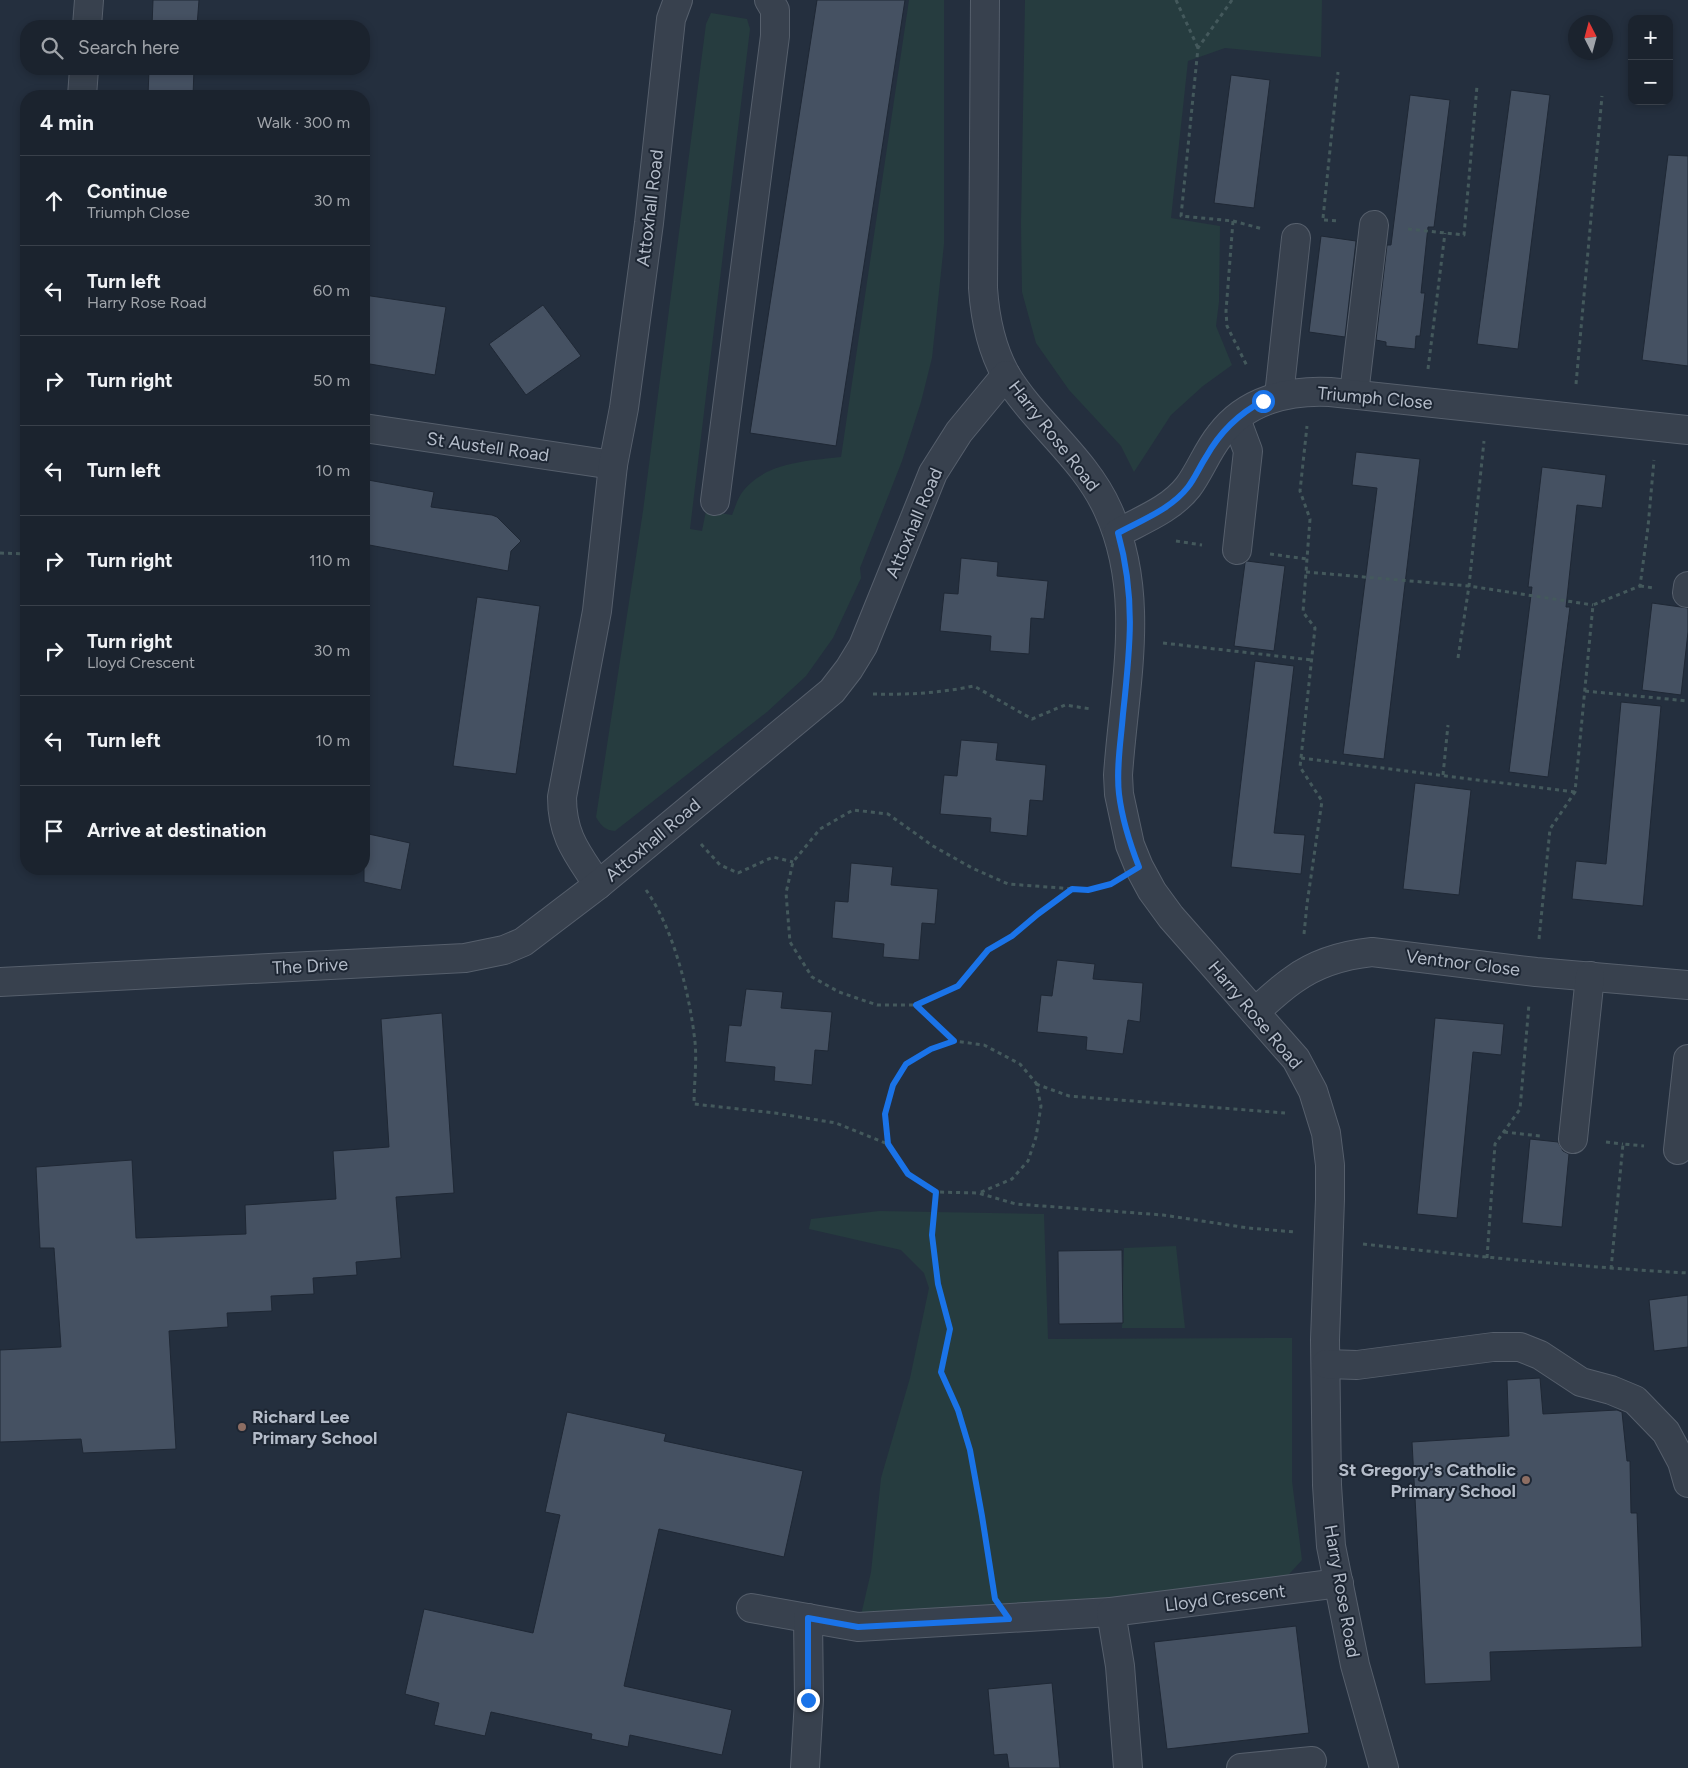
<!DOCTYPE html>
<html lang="en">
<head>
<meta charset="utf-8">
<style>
  body { margin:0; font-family:Figtree,sans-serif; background:#242b36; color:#f1f3f6 }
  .controls { position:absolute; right:15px; top:15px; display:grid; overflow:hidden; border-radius:10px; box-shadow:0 2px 8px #0003 }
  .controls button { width:45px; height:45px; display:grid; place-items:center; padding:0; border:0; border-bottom:1px solid #39404a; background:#1b232e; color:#f1f3f6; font:25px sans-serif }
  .compass { position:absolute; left:1568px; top:15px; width:45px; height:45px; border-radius:50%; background:#1b232e; box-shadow:0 2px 8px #0003; rotate:354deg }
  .stop { position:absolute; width:15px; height:15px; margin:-11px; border:4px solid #1a73e8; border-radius:50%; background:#fff }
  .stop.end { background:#1a73e8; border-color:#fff; box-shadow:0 1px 5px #0008 }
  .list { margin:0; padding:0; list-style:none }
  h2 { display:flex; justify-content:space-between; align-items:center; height:65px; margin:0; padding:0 20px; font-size:21px }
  h2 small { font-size:16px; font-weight:400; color:#a0a4aa }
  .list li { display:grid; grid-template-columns:32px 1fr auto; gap:15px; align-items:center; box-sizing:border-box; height:90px; padding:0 20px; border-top:1px solid #39404a }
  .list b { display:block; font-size:19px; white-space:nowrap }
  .list p { margin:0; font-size:16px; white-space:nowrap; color:#a0a4aa }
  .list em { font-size:16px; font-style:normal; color:#a0a4aa }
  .icon { flex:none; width:28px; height:28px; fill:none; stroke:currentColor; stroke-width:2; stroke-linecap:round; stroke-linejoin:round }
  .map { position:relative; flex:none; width:1688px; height:1768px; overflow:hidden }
  .search { position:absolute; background:#1b232e; box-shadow:0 2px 8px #0003; left:20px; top:20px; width:350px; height:55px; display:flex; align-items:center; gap:12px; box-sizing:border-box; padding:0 18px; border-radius:20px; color:#a0a4aa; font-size:19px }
  .panel { position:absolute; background:#1b232e; box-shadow:0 2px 8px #0003; left:20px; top:90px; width:350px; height:785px; border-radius:20px }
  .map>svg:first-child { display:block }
  .green { fill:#263c3f }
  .building { fill:#455162; stroke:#1f2835 }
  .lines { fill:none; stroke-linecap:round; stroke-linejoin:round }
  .minor-casing { stroke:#565f6c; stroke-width:30 }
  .path { stroke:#44595c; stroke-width:3; stroke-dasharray:4 4; stroke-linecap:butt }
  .minor { stroke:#38414e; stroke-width:28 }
  .route { stroke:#1a73e8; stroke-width:6 }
  .education-dot { fill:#8d6e63; stroke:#1d2633; stroke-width:2 }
  .labels { text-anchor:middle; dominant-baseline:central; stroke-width:4; stroke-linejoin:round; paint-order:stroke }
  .street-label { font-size:18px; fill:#b4bcc9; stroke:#1d2633 }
  .poi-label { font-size:18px; font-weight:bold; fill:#b4bcc9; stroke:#1d2633; text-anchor:start }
</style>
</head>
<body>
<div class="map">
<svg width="1688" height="1768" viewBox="0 0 1688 1768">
  <rect width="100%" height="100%" fill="#242f3e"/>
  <!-- green -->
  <g class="green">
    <path d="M 909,0 L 944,0 L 944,244 L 932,358 L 921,402 L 902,461 L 860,568 L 861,578 L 833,638 L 806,676 L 767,712 L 615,831 C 605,830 601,826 596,817 L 643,511 L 706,24 L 711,13 L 747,19 L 750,29 L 690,529 L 702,531 L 706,511 L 732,515 C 735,508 737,500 741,494 C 763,462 807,461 841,457 Z"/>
    <path d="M 1025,0 L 1322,0 L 1321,57 L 1225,48 L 1188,61 L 1171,218 L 1220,226 L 1219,302 L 1216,326 L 1232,365 L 1203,386 L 1171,415 L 1134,472 L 1121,446 L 1069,390 L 1036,343 L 1022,292 L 1021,223 Z"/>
    <path d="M 879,1211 L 1044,1214 L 1048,1339 L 1292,1338 L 1292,1481 L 1302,1560 L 1281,1583 L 1233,1592 L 861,1615 L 871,1572 L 881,1478 L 910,1378 L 929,1288 L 924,1273 L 901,1250 L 809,1229 L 811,1219 Z"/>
    <path d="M 1176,1246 L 1185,1328 L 1122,1328 L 1124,1248 Z"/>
  </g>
  <!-- building -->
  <g class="building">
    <path d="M 153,0 L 199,0 L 197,26 L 152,26 Z"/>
    <path d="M 817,0 L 905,0 L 836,446 L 750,433 Z"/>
    <path d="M 149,69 L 194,69 L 193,96 L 148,96 Z"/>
    <path d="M 1231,75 L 1270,80 L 1254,208 L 1214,203 Z"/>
    <path d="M 1511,90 L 1550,95 L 1518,349 L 1477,344 Z"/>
    <path d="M 1410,95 L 1450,100 L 1434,227 L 1428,227 L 1421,293 L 1425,293 L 1420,336 L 1416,336 L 1415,349 L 1386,346 L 1386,342 L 1376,340 L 1387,245 L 1391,245 Z"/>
    <path d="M 1668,155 L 1688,156 L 1688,366 L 1642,360 Z"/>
    <path d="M 1321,236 L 1356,241 L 1345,337 L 1309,332 Z"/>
    <path d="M 364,295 L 446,307 L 435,375 L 364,363 Z"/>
    <path d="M 543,305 L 581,356 L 526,395 L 489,344 Z"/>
    <path d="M 1356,452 L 1420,459 L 1384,759 L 1343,754 L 1377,488 L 1352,485 Z"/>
    <path d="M 1542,467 L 1606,475 L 1602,508 L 1577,505 L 1566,607 L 1570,607 L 1548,777 L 1509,772 L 1532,587 L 1528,587 Z"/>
    <path d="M 368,480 L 434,492 L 431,507 L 492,515 L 497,517 L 521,541 L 511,551 L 508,571 L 364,544 L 364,503 Z"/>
    <path d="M 961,558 L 998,562 L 997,576 L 1048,581 L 1044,619 L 1031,618 L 1029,654 L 990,651 L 991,636 L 940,631 L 944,593 L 958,594 Z"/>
    <path d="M 1247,561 L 1285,566 L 1274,651 L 1234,646 L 1245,563 Z"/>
    <path d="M 477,597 L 540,606 L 516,774 L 453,766 Z"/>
    <path d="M 1652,603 L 1688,608 L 1688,632 L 1681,695 L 1642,690 Z"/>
    <path d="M 1255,661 L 1294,666 L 1274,833 L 1305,835 L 1301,874 L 1231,867 Z"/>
    <path d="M 1621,702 L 1661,706 L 1643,906 L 1572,899 L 1576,861 L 1606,864 Z"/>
    <path d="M 961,740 L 998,743 L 996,760 L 1046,765 L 1043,801 L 1030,800 L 1027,836 L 990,832 L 991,818 L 940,814 L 944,775 L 957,776 Z"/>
    <path d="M 1415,783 L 1471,790 L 1459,895 L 1403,889 Z"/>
    <path d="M 364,833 L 410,843 L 401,890 L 364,882 Z"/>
    <path d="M 851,863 L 893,867 L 891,885 L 938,889 L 935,924 L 922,923 L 919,960 L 883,957 L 884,944 L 832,938 L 835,901 L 848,902 Z"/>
    <path d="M 1057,960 L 1095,964 L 1093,979 L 1143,983 L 1140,1022 L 1128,1020 L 1123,1054 L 1086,1050 L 1087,1037 L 1037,1032 L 1041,995 L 1052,996 Z"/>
    <path d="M 746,989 L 783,992 L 781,1008 L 832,1012 L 828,1051 L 815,1050 L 812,1085 L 774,1081 L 775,1067 L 725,1062 L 729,1025 L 741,1026 Z"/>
    <path d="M 442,1013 L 454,1193 L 396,1197 L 401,1258 L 356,1262 L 357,1275 L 313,1278 L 314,1294 L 271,1296 L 272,1311 L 227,1313 L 228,1327 L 169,1331 L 176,1449 L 83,1453 L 81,1439 L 0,1442 L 0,1350 L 61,1347 L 54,1248 L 40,1248 L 36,1167 L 132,1160 L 136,1238 L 246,1234 L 245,1205 L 336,1199 L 333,1151 L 389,1147 L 381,1019 Z"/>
    <path d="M 1435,1018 L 1504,1024 L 1501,1055 L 1473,1052 L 1457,1218 L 1417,1214 Z"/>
    <path d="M 1530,1139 L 1558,1142 L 1563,1151 L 1569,1154 L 1562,1227 L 1522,1223 Z"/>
    <path d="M 1122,1250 L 1123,1323 L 1059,1324 L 1058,1251 Z"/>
    <path d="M 1688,1295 L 1688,1347 L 1654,1351 L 1649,1300 Z"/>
    <path d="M 1540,1378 L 1543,1414 L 1617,1410 L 1622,1412 L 1627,1461 L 1630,1461 L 1631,1513 L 1637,1513 L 1642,1647 L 1490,1652 L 1491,1681 L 1425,1684 L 1412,1442 L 1509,1436 L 1507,1380 Z"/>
    <path d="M 567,1412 L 666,1434 L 664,1441 L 803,1471 L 784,1557 L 659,1529 L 624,1686 L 732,1710 L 722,1755 L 630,1735 L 628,1747 L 591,1739 L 592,1734 L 491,1712 L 485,1736 L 434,1725 L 439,1703 L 405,1694 L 424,1609 L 533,1633 L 560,1515 L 545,1512 Z"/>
    <path d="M 1296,1626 L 1309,1733 L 1167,1749 L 1154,1642 Z"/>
    <path d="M 1052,1683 L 1060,1768 L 1009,1768 L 1007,1754 L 994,1755 L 988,1689 Z"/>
  </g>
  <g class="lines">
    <defs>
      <g id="minor">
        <path d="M 985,0 L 983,288 C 985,318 991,348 1006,375 C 1035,423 1085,458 1108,510 C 1147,595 1124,686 1118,775 L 1119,794 L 1130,845 L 1139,867 L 1152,891 L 1171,917 L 1296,1059 L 1313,1091 L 1326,1133 L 1330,1165 L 1330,1199 L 1325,1340 L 1327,1485 L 1331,1546 L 1355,1665 L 1384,1768"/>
        <path d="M 87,26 L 89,0"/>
        <path d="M 82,96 L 84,69"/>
        <path d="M 1354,394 L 1374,225"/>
        <path d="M 1279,396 L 1296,238"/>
        <path d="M 1236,419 L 1248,451 L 1237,550"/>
        <path d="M 364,428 L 613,465"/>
        <path d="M 715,501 L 775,36 L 775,10 L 769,0"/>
        <path d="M 1118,533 C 1142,520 1171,509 1188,487 C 1200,471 1207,451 1220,435 C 1246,400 1289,390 1330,392 L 1688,430"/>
        <path d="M 1687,593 L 1688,586"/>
        <path d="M 598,885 C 578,854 562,837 562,797 L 597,611 L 613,465 L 624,408 L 649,223 L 671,19 L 678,0"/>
        <path d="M 0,982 L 465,958 L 504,950 L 523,942 L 598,885 L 832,691 L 849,669 L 863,646 L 933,473 L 959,432 L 1006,375"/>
        <path d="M 1255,1012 C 1267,1001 1280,989 1293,980 C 1316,963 1344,955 1372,952 L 1536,972 L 1688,985"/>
        <path d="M 1573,1139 L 1590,976"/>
        <path d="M 1678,1150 L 1688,1059"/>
        <path d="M 1326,1364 L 1357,1365 L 1493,1347 L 1520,1347 L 1540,1355 L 1581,1382 L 1611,1390 L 1635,1400 L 1666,1432 L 1682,1462 L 1688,1483"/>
        <path d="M 751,1608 L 858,1627 L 1111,1612"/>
        <path d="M 805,1768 L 809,1700 L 808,1618"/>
        <path d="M 1128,1768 L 1120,1666 L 1111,1612 L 1339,1583"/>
        <path d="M 1241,1768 L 1312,1761"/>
      </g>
    </defs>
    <!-- minor casing -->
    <use href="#minor" class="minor-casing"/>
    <!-- path -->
    <g class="path">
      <path d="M 1176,0 L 1198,48"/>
      <path d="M 1232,0 L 1198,48 L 1181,216 L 1233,221 L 1226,311 L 1227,326 L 1247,366"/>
      <path d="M 1323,218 L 1338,72"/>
      <path d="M 1324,220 L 1340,221"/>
      <path d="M 1233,221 L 1263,229"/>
      <path d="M 1408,229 L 1464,235 L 1477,86"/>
      <path d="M 1428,369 L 1445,233"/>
      <path d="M 1576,384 L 1602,96"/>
      <path d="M 1176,541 L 1202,545"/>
      <path d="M 0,553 L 26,554"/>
      <path d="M 1270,554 L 1307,559"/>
      <path d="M 1306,572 L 1469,586 L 1593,605"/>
      <path d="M 1640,586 L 1654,588"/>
      <path d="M 1163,643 L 1312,660"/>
      <path d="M 1458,658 L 1469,586 L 1484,441"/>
      <path d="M 1585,691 L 1688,701"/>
      <path d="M 873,694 C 907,695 940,693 974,686 L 1032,719 L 1065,705 L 1091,709"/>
      <path d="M 1301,758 L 1575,792"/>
      <path d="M 1443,775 L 1448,725"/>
      <path d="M 701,844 L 720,865 L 738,873 L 773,857 L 793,862"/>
      <path d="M 1072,889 L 1012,936 L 988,950 L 958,986 L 916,1005 L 877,1005 L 839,992 L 812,977 L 790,942 L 786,893 L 793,862 L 820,829 L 853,810 L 888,814 L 933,846 L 972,868 L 1008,884 L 1088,890 L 1110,884"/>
      <path d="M 646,890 C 674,929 690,996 695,1042 C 697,1062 694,1084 694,1104 L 775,1113 L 836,1123 L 888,1144 L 908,1174 L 936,1192 L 978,1193 L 1016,1204 L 1163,1215 L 1248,1228 L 1295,1232"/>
      <path d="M 1304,934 L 1307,904 L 1322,801 L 1300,767 L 1315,628 L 1303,612 L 1310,519 L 1300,491 L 1307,426"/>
      <path d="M 1539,939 L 1550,829 L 1575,792 L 1593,605 L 1640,586 L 1648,527 L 1654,460"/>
      <path d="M 916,1005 L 954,1041"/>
      <path d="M 1036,1084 L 1069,1096 L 1285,1113"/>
      <path d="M 1504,1132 L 1540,1136"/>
      <path d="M 1606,1142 L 1623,1144"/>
      <path d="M 888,1144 L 885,1114 L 893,1085 L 907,1064 L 931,1049 L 954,1041 L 984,1045 L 1020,1064 L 1036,1083 L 1041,1106 L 1036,1137 L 1028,1161 L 1012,1179 L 979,1193"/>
      <path d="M 936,1192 L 932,1235 L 938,1284 L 950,1329 L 941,1372 L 958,1410 L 970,1450 L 982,1516 L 992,1584"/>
      <path d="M 1363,1244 C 1471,1256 1579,1267 1688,1273"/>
      <path d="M 1487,1258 L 1495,1144 L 1520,1109 L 1529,1004"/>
      <path d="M 1611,1269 L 1623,1144 L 1644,1146"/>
    </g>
    <!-- minor -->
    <use href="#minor" class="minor"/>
  </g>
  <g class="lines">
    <!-- route -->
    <path class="route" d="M 808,1700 L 808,1618 L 858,1627 L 1009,1619 L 995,1599 L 982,1516 L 970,1450 L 958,1410 L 941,1372 L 950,1329 L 938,1284 L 932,1235 L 936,1192 L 908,1174 L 888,1144 L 885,1114 L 893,1085 L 906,1064 L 931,1049 L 954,1041 L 916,1005 L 958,986 L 988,950 L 1012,936 L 1038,914 L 1072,889 L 1088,890 L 1111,884 L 1139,867 C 1130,844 1122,819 1119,794 C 1116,768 1121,740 1123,714 C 1130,650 1136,597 1118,533 C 1142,520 1171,509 1188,487 C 1195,478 1200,466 1206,457 C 1220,432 1238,414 1263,401"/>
  </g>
  <!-- markers -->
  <g class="education-dot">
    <circle cx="242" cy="1427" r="5"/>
    <circle cx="1526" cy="1480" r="5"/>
  </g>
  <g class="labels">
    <!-- street labels -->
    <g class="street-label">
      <text transform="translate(650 208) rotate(-83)">Attoxhall Road</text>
      <text transform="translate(1375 398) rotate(5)">Triumph Close</text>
      <text transform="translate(1054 436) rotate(52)">Harry Rose Road</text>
      <text transform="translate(488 447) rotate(8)">St Austell Road</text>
      <text transform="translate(914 523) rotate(-67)">Attoxhall Road</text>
      <text transform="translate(653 840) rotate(-40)">Attoxhall Road</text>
      <text transform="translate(1463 963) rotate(7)">Ventnor Close</text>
      <text transform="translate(310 966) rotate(-3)">The Drive</text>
      <text transform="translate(1255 1015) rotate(50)">Harry Rose Road</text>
      <text transform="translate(1342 1591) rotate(80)">Harry Rose Road</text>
      <text transform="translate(1225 1598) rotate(-7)">Lloyd Crescent</text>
    </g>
    <!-- poi labels -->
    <g class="poi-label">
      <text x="252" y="1417">Richard Lee<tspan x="252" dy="21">Primary School</tspan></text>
      <text x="1516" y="1470" text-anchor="end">St Gregory's Catholic<tspan x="1516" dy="21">Primary School</tspan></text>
    </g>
  </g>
</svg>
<div class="controls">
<button>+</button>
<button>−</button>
</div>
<svg class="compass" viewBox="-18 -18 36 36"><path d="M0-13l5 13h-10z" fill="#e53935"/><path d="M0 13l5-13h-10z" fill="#a0a4aa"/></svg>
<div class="stop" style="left:1263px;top:401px"></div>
<div class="stop end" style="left:808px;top:1700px"></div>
<div class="search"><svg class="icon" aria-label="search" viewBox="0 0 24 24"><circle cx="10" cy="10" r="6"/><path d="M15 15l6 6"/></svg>Search here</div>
<section class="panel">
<h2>4 min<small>Walk · 300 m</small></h2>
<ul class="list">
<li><svg class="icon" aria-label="ahead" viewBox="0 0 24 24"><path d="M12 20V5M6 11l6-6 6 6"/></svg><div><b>Continue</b><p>Triumph Close</p></div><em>30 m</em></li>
<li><svg class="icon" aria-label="left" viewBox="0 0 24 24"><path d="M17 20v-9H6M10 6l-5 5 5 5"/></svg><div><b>Turn left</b><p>Harry Rose Road</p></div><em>60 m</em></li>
<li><svg class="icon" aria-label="right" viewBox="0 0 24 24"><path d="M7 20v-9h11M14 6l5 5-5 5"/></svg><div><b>Turn right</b></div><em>50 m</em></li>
<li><svg class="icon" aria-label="left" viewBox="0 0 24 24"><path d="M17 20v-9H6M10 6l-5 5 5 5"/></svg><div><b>Turn left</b></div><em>10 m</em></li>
<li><svg class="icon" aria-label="right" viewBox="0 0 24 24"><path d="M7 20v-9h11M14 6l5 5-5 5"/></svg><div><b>Turn right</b></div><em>110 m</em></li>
<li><svg class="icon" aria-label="right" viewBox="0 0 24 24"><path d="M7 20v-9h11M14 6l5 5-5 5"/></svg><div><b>Turn right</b><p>Lloyd Crescent</p></div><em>30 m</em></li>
<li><svg class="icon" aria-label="left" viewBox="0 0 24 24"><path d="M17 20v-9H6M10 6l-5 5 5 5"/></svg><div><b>Turn left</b></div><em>10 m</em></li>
<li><svg class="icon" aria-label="arrive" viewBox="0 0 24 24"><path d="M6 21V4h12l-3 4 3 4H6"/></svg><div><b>Arrive at destination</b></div></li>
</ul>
</section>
</div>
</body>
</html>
